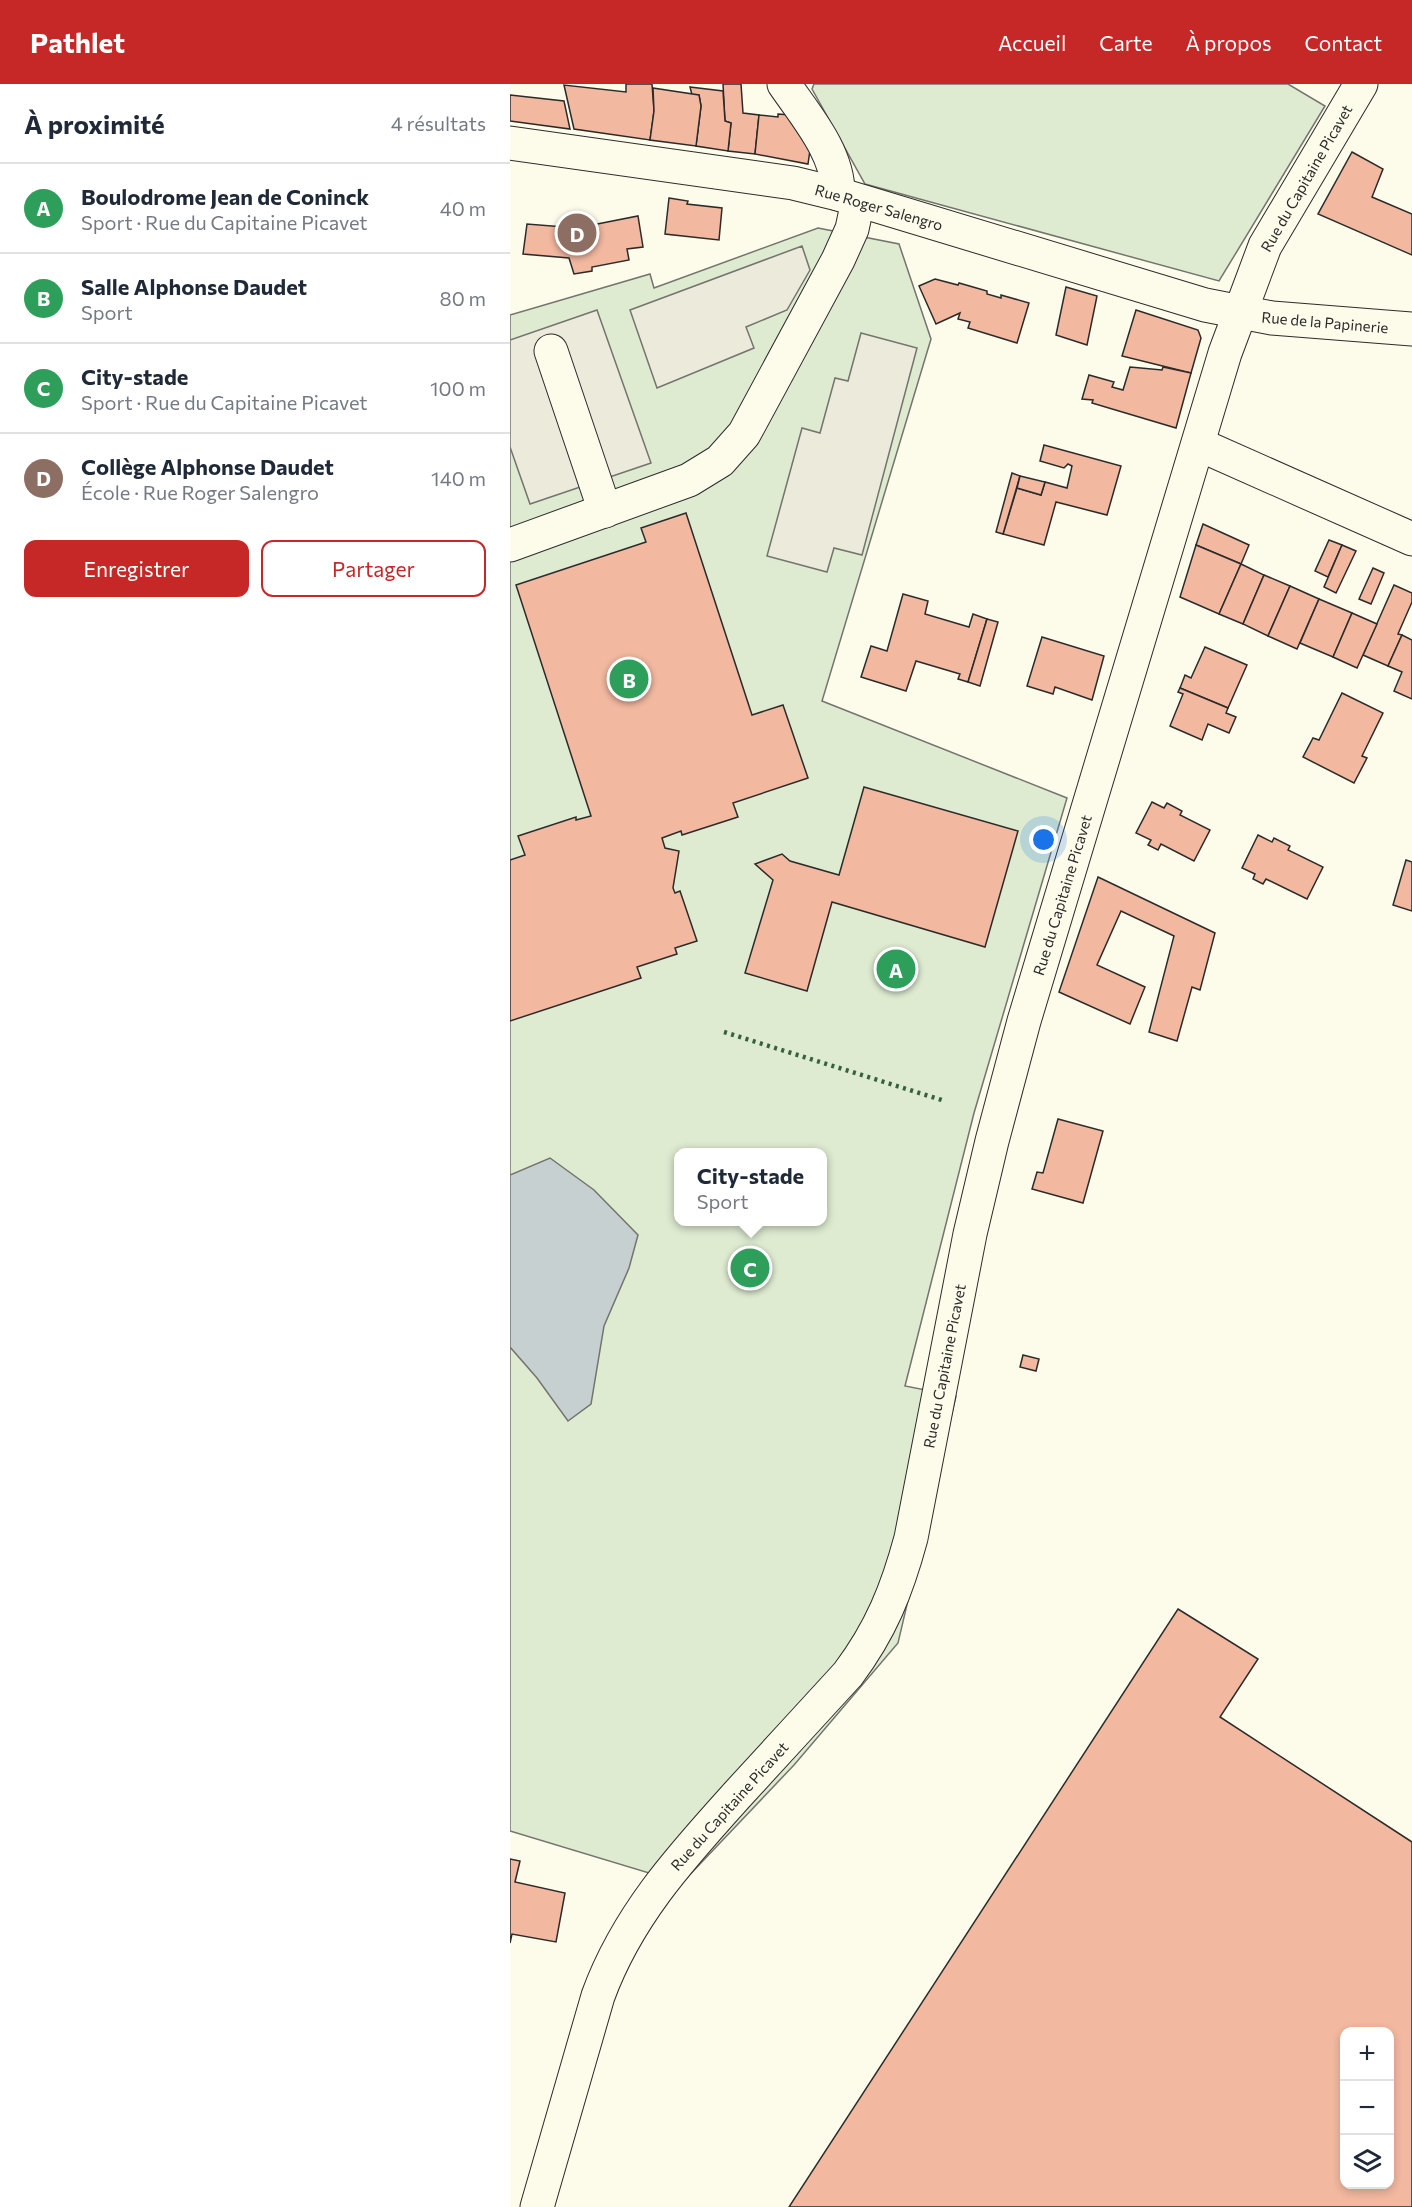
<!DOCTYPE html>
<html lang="fr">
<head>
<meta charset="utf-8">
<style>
  body { margin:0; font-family:Commissioner,sans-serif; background:#f6f6f7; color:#1f2937 }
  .controls { position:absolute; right:18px; bottom:18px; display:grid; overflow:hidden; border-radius:12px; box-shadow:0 3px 9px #0003 }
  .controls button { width:54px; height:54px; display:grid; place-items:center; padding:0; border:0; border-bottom:2px solid #e0e1e3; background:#fff; color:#1f2937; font:30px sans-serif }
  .you { position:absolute; left:534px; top:756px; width:21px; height:21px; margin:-15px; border:4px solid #fff; border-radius:50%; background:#1a73e8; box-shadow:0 0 0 9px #1a73e833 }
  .badge { display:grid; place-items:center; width:39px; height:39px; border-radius:50%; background:#c62828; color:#fff; font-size:20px; font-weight:700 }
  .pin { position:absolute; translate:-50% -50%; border:3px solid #fff; box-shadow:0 2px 6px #0006 }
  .popup { position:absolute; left:164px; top:1064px; width:153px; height:78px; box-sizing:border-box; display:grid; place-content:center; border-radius:12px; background:#fff; filter:drop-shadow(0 2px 4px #0005); font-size:20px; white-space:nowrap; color:#747a83 }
  .popup b { font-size:22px; color:#1f2937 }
  .popup::after { content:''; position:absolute; left:50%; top:100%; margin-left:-12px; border:12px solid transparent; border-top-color:#fff }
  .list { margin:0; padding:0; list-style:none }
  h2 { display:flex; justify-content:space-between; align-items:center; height:78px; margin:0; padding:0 24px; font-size:26px }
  h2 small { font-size:20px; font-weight:400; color:#747a83 }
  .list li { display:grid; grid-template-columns:39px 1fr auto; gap:18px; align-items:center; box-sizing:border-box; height:90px; padding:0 24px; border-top:2px solid #e0e1e3 }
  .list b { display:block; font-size:22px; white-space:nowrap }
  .list p { margin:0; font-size:20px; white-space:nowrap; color:#747a83 }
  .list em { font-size:20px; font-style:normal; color:#747a83 }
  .actions { display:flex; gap:12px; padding:18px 24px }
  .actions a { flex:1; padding:14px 0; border:2px solid #c62828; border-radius:12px; text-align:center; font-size:21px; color:#c62828 }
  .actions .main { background:#c62828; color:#fff }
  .icon { flex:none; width:33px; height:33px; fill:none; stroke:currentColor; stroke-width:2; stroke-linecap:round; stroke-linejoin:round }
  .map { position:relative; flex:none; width:902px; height:2123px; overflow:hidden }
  header { display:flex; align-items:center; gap:36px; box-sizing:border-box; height:84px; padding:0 30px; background:#c62828; color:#fff }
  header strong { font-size:28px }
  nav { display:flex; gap:33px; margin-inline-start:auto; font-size:21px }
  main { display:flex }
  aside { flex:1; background:#fff }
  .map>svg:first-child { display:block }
  .green { fill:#deebd1; stroke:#74746e; stroke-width:1.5; fill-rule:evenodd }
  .parking { fill:#eceadb; stroke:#74746e; stroke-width:1.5 }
  .water { fill:#c7d0d0; stroke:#74746e; stroke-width:1.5 }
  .building { fill:#f2b8a0; stroke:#2b2b2b; stroke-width:1.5; fill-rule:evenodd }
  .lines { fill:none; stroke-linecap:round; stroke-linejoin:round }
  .minor-casing { stroke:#2b2b2b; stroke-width:35 }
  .minor { stroke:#fdfbea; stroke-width:33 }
  .hedge { stroke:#34623c; stroke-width:4.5; stroke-dasharray:3 4.5; stroke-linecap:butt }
  .labels { text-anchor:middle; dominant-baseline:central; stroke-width:4.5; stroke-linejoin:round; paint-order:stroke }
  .street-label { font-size:15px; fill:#2b2b2b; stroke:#fdfbea }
</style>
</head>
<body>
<header>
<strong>Pathlet</strong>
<nav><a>Accueil</a><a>Carte</a><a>À propos</a><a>Contact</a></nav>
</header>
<main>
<aside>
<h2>À proximité<small>4 résultats</small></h2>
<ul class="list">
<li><span class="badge" style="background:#2e9e5b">A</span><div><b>Boulodrome Jean de Coninck</b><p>Sport · Rue du Capitaine Picavet</p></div><em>40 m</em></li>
<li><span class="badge" style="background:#2e9e5b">B</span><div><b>Salle Alphonse Daudet</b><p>Sport</p></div><em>80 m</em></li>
<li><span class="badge" style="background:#2e9e5b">C</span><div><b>City-stade</b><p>Sport · Rue du Capitaine Picavet</p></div><em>100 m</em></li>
<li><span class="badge" style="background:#8d6e63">D</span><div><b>Collège Alphonse Daudet</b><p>École · Rue Roger Salengro</p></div><em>140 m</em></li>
</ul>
<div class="actions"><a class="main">Enregistrer</a><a>Partager</a></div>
</aside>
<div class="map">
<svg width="902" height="2123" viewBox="0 0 902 2123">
  <rect width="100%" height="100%" fill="#fdfbea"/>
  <!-- green -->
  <g class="green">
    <path d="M 304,0 L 778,0 L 815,22 L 709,197 L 355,100 L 302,5 Z"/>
    <path d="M 308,144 L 389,160 L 421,255 L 312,617 L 557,714 L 464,1029 L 395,1302 L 446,1312 L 388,1559 L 284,1681 L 172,1799 L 0,1747 L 0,231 L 140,190 L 144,204 ZM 168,1068 L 312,1068 L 312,1138 L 168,1138 Z"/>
  </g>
  <!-- parking -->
  <g class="parking">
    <path d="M 292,162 L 300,186 L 277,226 L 236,243 L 244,264 L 147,304 L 120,226 Z"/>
    <path d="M 87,226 L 141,379 L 20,420 L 0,363 L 0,256 Z"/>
    <path d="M 351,249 L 407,264 L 352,471 L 324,464 L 317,488 L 257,472 L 292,344 L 310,349 L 325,294 L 338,297 Z"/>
  </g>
  <!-- water -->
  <path class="water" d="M 40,1074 L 84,1106 L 128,1151 L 119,1184 L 94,1242 L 81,1320 L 58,1337 L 27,1294 L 0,1263 L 0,1091 Z"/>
  <!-- building -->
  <g class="building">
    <path d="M 116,0 L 142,0 L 144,27 L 140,56 L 64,45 L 54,1 L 116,8 Z"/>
    <path d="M 213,0 L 231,0 L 233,29 L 249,31 L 245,70 L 218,67 L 221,39 L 215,37 Z"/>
    <path d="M 180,3 L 213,7 L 215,37 L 221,39 L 218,67 L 186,62 L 191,22 L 189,11 L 182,11 Z"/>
    <path d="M 143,4 L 189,11 L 191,22 L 186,62 L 140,56 L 144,27 Z"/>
    <path d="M 0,11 L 54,17 L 60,45 L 0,37 Z"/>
    <path d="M 268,30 L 280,31 L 300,66 L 298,80 L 245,70 L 249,31 L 268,33 Z"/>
    <path d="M 842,68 L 873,85 L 862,113 L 902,130 L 902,171 L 808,130 Z"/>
    <path d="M 159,114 L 178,117 L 177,120 L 212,124 L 209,156 L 155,150 Z"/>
    <path d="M 128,132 L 133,163 L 117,165 L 119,176 L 82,183 L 82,187 L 64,190 L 59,174 L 13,170 L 17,140 L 67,144 Z"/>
    <path d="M 425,195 L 448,201 L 449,199 L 477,207 L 477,210 L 491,214 L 491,211 L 519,219 L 507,259 L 458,244 L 460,238 L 448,235 L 450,229 L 426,240 L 409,202 Z"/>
    <path d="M 556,203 L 587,212 L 577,261 L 546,251 Z"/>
    <path d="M 626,226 L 688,246 L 691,254 L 681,289 L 612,272 Z"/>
    <path d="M 620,283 L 652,286 L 653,283 L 681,289 L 666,344 L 582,319 L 583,316 L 572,315 L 579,291 L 604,298 L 602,303 L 613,306 Z"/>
    <path d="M 534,361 L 611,382 L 597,431 L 546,418 L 534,461 L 493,450 L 507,404 L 531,411 L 535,398 L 557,404 L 562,382 L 558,380 L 554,384 L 530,377 Z"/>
    <path d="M 502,389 L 510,392 L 493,450 L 486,448 Z"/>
    <path d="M 510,392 L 535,398 L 531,411 L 507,404 Z"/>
    <path d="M 176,429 L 242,631 L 273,621 L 298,694 L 223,719 L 228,733 L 172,751 L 171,747 L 152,754 L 155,764 L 169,767 L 163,804 L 165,809 L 170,807 L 187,857 L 165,864 L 167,870 L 127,883 L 131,894 L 0,937 L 0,776 L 15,771 L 8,752 L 66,733 L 66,736 L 81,732 L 6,501 L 136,458 L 131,444 Z"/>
    <path d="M 693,440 L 739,461 L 731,480 L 686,461 Z"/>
    <path d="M 819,456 L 832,461 L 818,493 L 805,487 Z"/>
    <path d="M 686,461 L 731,480 L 709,530 L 670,513 Z"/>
    <path d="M 832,461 L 846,467 L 826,509 L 814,503 Z"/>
    <path d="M 731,480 L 754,491 L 733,540 L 709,530 Z"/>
    <path d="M 863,484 L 874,489 L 861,520 L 849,515 Z"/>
    <path d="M 754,491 L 780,502 L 758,552 L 733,540 Z"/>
    <path d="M 884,501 L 902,509 L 902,518 L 888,550 L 892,551 L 878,582 L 853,571 Z"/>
    <path d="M 780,502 L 809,515 L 787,565 L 758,552 Z"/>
    <path d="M 393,510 L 418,517 L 415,530 L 459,543 L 463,530 L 477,535 L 458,598 L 448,595 L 450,590 L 406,577 L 396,607 L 351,593 L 361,562 L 377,567 Z"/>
    <path d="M 809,515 L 842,529 L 823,573 L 790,559 Z"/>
    <path d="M 842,529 L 867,540 L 847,584 L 823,573 Z"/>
    <path d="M 477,535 L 488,538 L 470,602 L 458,598 Z"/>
    <path d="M 892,551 L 902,556 L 902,615 L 884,607 L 892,588 L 878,582 Z"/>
    <path d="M 532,553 L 594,572 L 582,616 L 545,603 L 543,610 L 517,602 Z"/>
    <path d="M 695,563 L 737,581 L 718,624 L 670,604 L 675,591 L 681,594 Z"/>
    <path d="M 670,604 L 718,624 L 716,629 L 726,633 L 719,649 L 698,640 L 692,656 L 660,642 L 673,610 L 668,608 Z"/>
    <path d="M 832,609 L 873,629 L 852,672 L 857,674 L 844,699 L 793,673 L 803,654 L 809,656 Z"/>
    <path d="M 354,703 L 508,747 L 475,863 L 322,818 L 297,907 L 235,889 L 263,796 L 245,780 L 272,770 L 280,777 L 329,791 Z"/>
    <path d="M 642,718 L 654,724 L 657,719 L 672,727 L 670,731 L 700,746 L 684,777 L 651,760 L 648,766 L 638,761 L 641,756 L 626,749 Z"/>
    <path d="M 748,751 L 762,758 L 764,754 L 780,762 L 778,766 L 813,783 L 797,815 L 756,795 L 753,800 L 743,795 L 745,790 L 732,784 Z"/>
    <path d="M 896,776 L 902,778 L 902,827 L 883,821 Z"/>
    <path d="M 588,793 L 705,849 L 690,906 L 682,903 L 667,957 L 639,948 L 664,852 L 611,827 L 587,881 L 635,903 L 620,940 L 549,908 Z"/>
    <path d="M 548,1035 L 593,1047 L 573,1119 L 522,1105 L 527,1088 L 533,1089 Z"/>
    <path d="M 513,1271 L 529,1275 L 526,1287 L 510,1283 Z"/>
    <path d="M 668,1525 L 748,1575 L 710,1633 L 902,1758 L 902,2123 L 279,2123 ZM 834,1948 L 880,1948 L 880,2100 L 834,2100 Z"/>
    <path d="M 0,1775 L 10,1777 L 5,1798 L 55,1809 L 46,1858 L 2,1850 L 0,1859 Z"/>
  </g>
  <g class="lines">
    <defs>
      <g id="minor">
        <path d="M 274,0 C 296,32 329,70 328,110"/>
        <path d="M 0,59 L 283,99 L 328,110 L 695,221 L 762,234 L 902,245"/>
        <path d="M 41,267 L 95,427"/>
        <path d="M 688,360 L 902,455"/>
        <path d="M 0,461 L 179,396 L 210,377 L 234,350 L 328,176 L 342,145 L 348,117"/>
        <path d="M 27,2123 L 88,1912 C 117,1832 171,1773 227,1711 C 264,1671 301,1630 338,1590 C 371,1546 387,1506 401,1454 L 460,1150 L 482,1057 L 514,937 L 715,269 L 755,162 L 851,0"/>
      </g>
    </defs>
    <!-- minor casing -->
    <use href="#minor" class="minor-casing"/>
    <!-- minor -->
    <use href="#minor" class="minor"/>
    <!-- hedge -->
    <path class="hedge" d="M 214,948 L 435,1017"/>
  </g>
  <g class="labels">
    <!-- street labels -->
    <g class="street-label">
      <text transform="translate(796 94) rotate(-60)">Rue du Capitaine Picavet</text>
      <text transform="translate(369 123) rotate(16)">Rue Roger Salengro</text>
      <text transform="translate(815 238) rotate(5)">Rue de la Papinerie</text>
      <text transform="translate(552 811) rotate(-73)">Rue du Capitaine Picavet</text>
      <text transform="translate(434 1282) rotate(-79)">Rue du Capitaine Picavet</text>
      <text transform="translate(219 1722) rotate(-48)">Rue du Capitaine Picavet</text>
    </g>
  </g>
</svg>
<div class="controls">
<button>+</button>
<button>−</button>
<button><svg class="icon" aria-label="layers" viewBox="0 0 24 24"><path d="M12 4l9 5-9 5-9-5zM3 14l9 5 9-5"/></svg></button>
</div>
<div class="you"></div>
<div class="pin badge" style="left:386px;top:885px;background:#2e9e5b">A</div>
<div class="pin badge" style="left:119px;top:595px;background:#2e9e5b">B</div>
<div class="pin badge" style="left:240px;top:1184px;background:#2e9e5b">C</div>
<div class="popup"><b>City-stade</b>Sport</div>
<div class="pin badge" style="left:67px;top:149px;background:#8d6e63">D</div>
</div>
</main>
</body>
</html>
